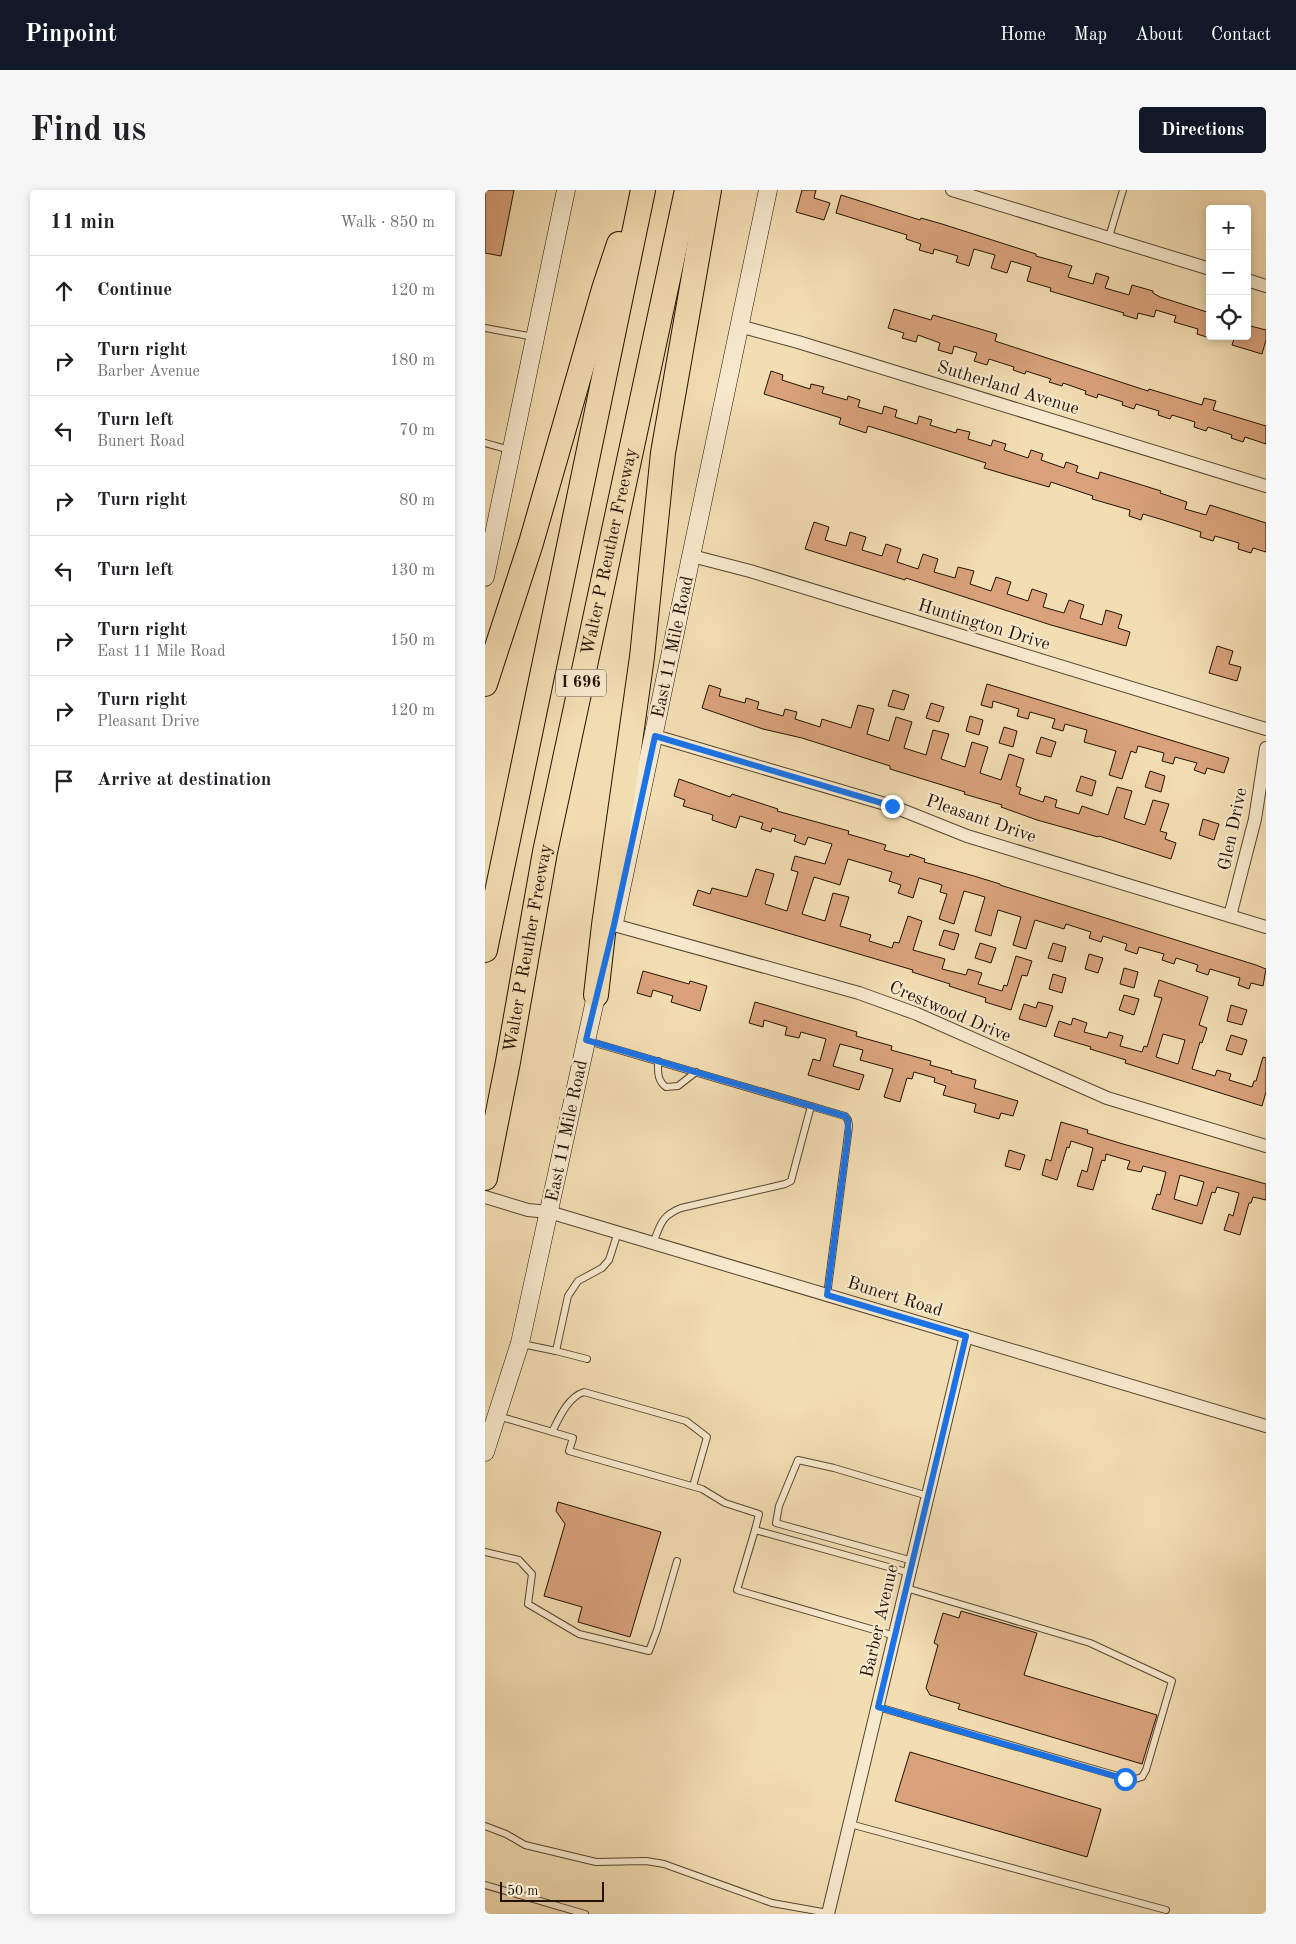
<!DOCTYPE html>
<html lang="en">
<head>
<meta charset="utf-8">
<style>
  body { margin:0; font-family:"Old Standard TT",serif; background:#f6f6f6; color:#202124 }
  .controls { position:absolute; right:15px; top:15px; display:grid; overflow:hidden; border-radius:5px; box-shadow:0 2px 8px #0003 }
  .controls button { width:45px; height:45px; display:grid; place-items:center; padding:0; border:0; border-bottom:1px solid #e0e0e0; background:#fff; color:#202124; font:25px sans-serif }
  .scale { position:absolute; left:15px; bottom:12px; width:104px; box-sizing:border-box; padding-left:5px; border:2px solid #221204; border-top:0; font-size:14px; line-height:18px; white-space:nowrap; color:#221204; -webkit-text-stroke:4px #f7e9cd; paint-order:stroke }
  .stop { position:absolute; width:15px; height:15px; margin:-11px; border:4px solid #1a73e8; border-radius:50%; background:#fff }
  .stop.end { background:#1a73e8; border-color:#fff; box-shadow:0 1px 5px #0008 }
  .list { margin:0; padding:0; list-style:none }
  h2 { display:flex; justify-content:space-between; align-items:center; height:65px; margin:0; padding:0 20px; font-size:21px }
  h2 small { font-size:16px; font-weight:400; color:#757577 }
  .list li { display:grid; grid-template-columns:32px 1fr auto; gap:15px; align-items:center; box-sizing:border-box; height:70px; padding:0 20px; border-top:1px solid #e0e0e0 }
  .list b { display:block; font-size:19px; white-space:nowrap }
  .list p { margin:0; font-size:16px; white-space:nowrap; color:#757577 }
  .list em { font-size:16px; font-style:normal; color:#757577 }
  .icon { flex:none; width:28px; height:28px; fill:none; stroke:currentColor; stroke-width:2; stroke-linecap:round; stroke-linejoin:round }
  .map { position:relative; flex:none; width:781px; height:1724px; overflow:hidden; border-radius:5px }
  header { display:flex; align-items:center; gap:30px; box-sizing:border-box; height:70px; padding:0 25px; background:#111827; color:#fff }
  header strong { font-size:24px }
  nav { display:flex; gap:28px; margin-inline-start:auto; font-size:18px }
  .intro { display:flex; align-items:center; justify-content:space-between; box-sizing:border-box; height:120px; padding:0 30px }
  h1 { margin:0; font-size:35px }
  .button { padding:12px 22px; border-radius:5px; background:#111827; color:#fff; font-size:18px; font-weight:700 }
  main { display:flex; gap:30px; padding:0 30px }
  aside { flex:1; background:#fff; border-radius:5px; box-shadow:0 2px 8px #0003 }
  .map>svg:first-child { display:block }
  .building { fill:#d9a27b; stroke:#221204; fill-rule:evenodd }
  .lines { fill:none; stroke-linecap:round; stroke-linejoin:round }
  .lane-casing { stroke:#564530; stroke-width:8 }
  .street-casing { stroke:#564530; stroke-width:14 }
  .secondary-casing { stroke:#221204; stroke-width:19 }
  .highway-casing { stroke:#221204; stroke-width:26 }
  .lane { stroke:#f7e9cd; stroke-width:6 }
  .street { stroke:#f7e9cd; stroke-width:12 }
  .secondary { stroke:#f7e9cd; stroke-width:18 }
  .highway { stroke:#f3ddb2; stroke-width:24 }
  .route { stroke:#1a73e8; stroke-width:6 }
  .labels { text-anchor:middle; dominant-baseline:central; stroke-width:4.5; stroke-linejoin:round; paint-order:stroke }
  .shield { fill:#f7e9cd; stroke:#625240; stroke-width:1 }
  .shield-label { font-size:16px; font-weight:bold; fill:#221204 }
  .street-label { font-size:18px; fill:#221204; stroke:#f7e9cd }
</style>
</head>
<body>
<header>
<strong>Pinpoint</strong>
<nav><a>Home</a><a>Map</a><a>About</a><a>Contact</a></nav>
</header>
<div class="intro"><h1>Find us</h1><a class="button">Directions</a></div>
<main>
<aside>
<h2>11 min<small>Walk · 850 m</small></h2>
<ul class="list">
<li><svg class="icon" aria-label="ahead" viewBox="0 0 24 24"><path d="M12 20V5M6 11l6-6 6 6"/></svg><div><b>Continue</b></div><em>120 m</em></li>
<li><svg class="icon" aria-label="right" viewBox="0 0 24 24"><path d="M7 20v-9h11M14 6l5 5-5 5"/></svg><div><b>Turn right</b><p>Barber Avenue</p></div><em>180 m</em></li>
<li><svg class="icon" aria-label="left" viewBox="0 0 24 24"><path d="M17 20v-9H6M10 6l-5 5 5 5"/></svg><div><b>Turn left</b><p>Bunert Road</p></div><em>70 m</em></li>
<li><svg class="icon" aria-label="right" viewBox="0 0 24 24"><path d="M7 20v-9h11M14 6l5 5-5 5"/></svg><div><b>Turn right</b></div><em>80 m</em></li>
<li><svg class="icon" aria-label="left" viewBox="0 0 24 24"><path d="M17 20v-9H6M10 6l-5 5 5 5"/></svg><div><b>Turn left</b></div><em>130 m</em></li>
<li><svg class="icon" aria-label="right" viewBox="0 0 24 24"><path d="M7 20v-9h11M14 6l5 5-5 5"/></svg><div><b>Turn right</b><p>East 11 Mile Road</p></div><em>150 m</em></li>
<li><svg class="icon" aria-label="right" viewBox="0 0 24 24"><path d="M7 20v-9h11M14 6l5 5-5 5"/></svg><div><b>Turn right</b><p>Pleasant Drive</p></div><em>120 m</em></li>
<li><svg class="icon" aria-label="arrive" viewBox="0 0 24 24"><path d="M6 21V4h12l-3 4 3 4H6"/></svg><div><b>Arrive at destination</b></div></li>
</ul>
</aside>
<div class="map">
<svg width="781" height="1724" viewBox="0 0 781 1724">
  <rect width="100%" height="100%" fill="#f3ddb2"/>
  <filter id="stains"><feTurbulence type="fractalNoise" baseFrequency=".004" numOctaves="4"/><feColorMatrix values="0 0 0 0 .2 0 0 0 0 .09 0 0 0 0 .02 0 0 0 .5 -.17"/></filter>
  <radialGradient id="worn" r=".72"><stop offset=".6" stop-color="#630" stop-opacity="0"/><stop offset="1" stop-color="#630" stop-opacity=".3"/></radialGradient>
  <!-- building -->
  <g class="building">
    <path d="M 0,0 L 29,0 L 16,66 L 0,63 Z"/>
    <path d="M 317,0 L 331,0 L 329,8 L 345,13 L 339,30 L 311,22 Z"/>
    <path d="M 356,5 L 435,30 L 436,28 L 457,34 L 551,64 L 551,66 L 587,76 L 583,87 L 608,94 L 611,83 L 624,87 L 620,98 L 644,105 L 647,95 L 668,101 L 668,103 L 675,107 L 725,123 L 725,148 L 712,144 L 713,139 L 689,132 L 691,126 L 671,120 L 669,127 L 653,123 L 652,129 L 638,125 L 639,123 L 565,101 L 566,98 L 542,91 L 546,77 L 526,71 L 522,83 L 506,78 L 510,65 L 489,59 L 484,76 L 471,72 L 473,66 L 449,59 L 448,64 L 434,60 L 436,54 L 421,49 L 422,45 L 351,23 Z"/>
    <path d="M 409,119 L 446,130 L 448,125 L 512,144 L 510,151 L 663,201 L 664,199 L 717,215 L 719,208 L 731,211 L 728,220 L 781,236 L 781,254 L 760,247 L 758,252 L 746,248 L 747,245 L 723,237 L 721,241 L 709,237 L 710,232 L 687,225 L 685,229 L 673,225 L 674,221 L 651,214 L 649,219 L 637,215 L 638,212 L 613,204 L 612,208 L 600,204 L 601,201 L 578,193 L 577,196 L 564,192 L 566,189 L 541,181 L 540,184 L 528,180 L 529,177 L 504,169 L 502,175 L 489,171 L 492,163 L 469,156 L 467,164 L 453,160 L 455,153 L 433,145 L 431,152 L 417,148 L 419,143 L 403,138 Z"/>
    <path d="M 762,135 L 781,140 L 781,150 L 777,164 L 747,155 L 750,146 L 762,146 Z"/>
    <path d="M 286,181 L 298,185 L 297,190 L 325,199 L 326,194 L 339,197 L 337,203 L 362,210 L 363,206 L 375,210 L 373,217 L 397,224 L 399,216 L 412,220 L 410,227 L 432,234 L 434,226 L 447,230 L 445,235 L 471,243 L 472,239 L 485,242 L 483,249 L 506,256 L 508,250 L 521,254 L 519,260 L 543,268 L 546,260 L 558,264 L 556,270 L 579,278 L 581,272 L 593,276 L 591,282 L 613,289 L 615,282 L 676,301 L 675,303 L 702,312 L 700,319 L 721,325 L 725,315 L 781,333 L 781,362 L 768,358 L 766,363 L 753,359 L 754,353 L 730,346 L 728,351 L 715,347 L 716,342 L 675,329 L 658,324 L 656,330 L 644,326 L 645,320 L 607,309 L 608,306 L 566,292 L 564,297 L 526,286 L 499,278 L 501,273 L 416,246 L 383,236 L 381,243 L 354,234 L 356,228 L 279,204 Z"/>
    <path d="M 329,332 L 344,337 L 340,350 L 361,356 L 365,342 L 381,347 L 377,360 L 397,366 L 401,354 L 416,359 L 412,372 L 433,379 L 438,364 L 453,369 L 449,382 L 470,388 L 473,377 L 489,381 L 485,394 L 506,401 L 511,387 L 526,392 L 522,404 L 543,411 L 547,399 L 562,404 L 558,417 L 579,423 L 584,410 L 599,415 L 595,428 L 617,435 L 621,420 L 637,425 L 633,438 L 645,442 L 641,456 L 566,435 L 421,388 L 420,390 L 320,359 Z"/>
    <path d="M 732,456 L 748,461 L 744,474 L 756,477 L 752,491 L 724,483 Z"/>
    <path d="M 502,494 L 744,568 L 739,583 L 722,578 L 720,584 L 709,580 L 712,573 L 690,567 L 688,574 L 677,571 L 679,563 L 653,556 L 651,563 L 646,561 L 637,589 L 624,585 L 631,561 L 599,552 L 602,540 L 580,534 L 578,541 L 567,538 L 570,529 L 545,522 L 543,529 L 532,526 L 534,519 L 508,511 L 507,518 L 496,515 Z"/>
    <path d="M 224,495 L 236,499 L 234,506 L 260,513 L 261,508 L 274,512 L 272,519 L 298,526 L 300,519 L 312,522 L 310,529 L 335,537 L 337,529 L 366,538 L 373,515 L 389,519 L 382,544 L 404,551 L 411,527 L 427,532 L 419,558 L 441,565 L 448,540 L 464,544 L 456,569 L 480,577 L 487,552 L 503,557 L 495,583 L 516,590 L 524,564 L 539,569 L 531,596 L 536,598 L 534,604 L 558,612 L 560,606 L 572,610 L 570,617 L 594,624 L 597,616 L 623,625 L 632,597 L 647,601 L 639,628 L 660,635 L 668,610 L 684,614 L 675,641 L 682,643 L 680,649 L 691,653 L 686,669 L 614,646 L 613,647 L 552,630 L 516,617 L 517,615 L 479,604 L 480,602 L 405,579 L 405,576 L 317,548 L 278,539 L 217,518 Z"/>
    <path d="M 408,500 L 424,505 L 419,520 L 403,516 Z"/>
    <path d="M 446,513 L 459,517 L 454,532 L 441,528 Z"/>
    <path d="M 485,526 L 498,530 L 494,545 L 481,541 Z"/>
    <path d="M 519,537 L 532,541 L 528,557 L 514,553 Z"/>
    <path d="M 556,547 L 571,552 L 566,567 L 551,563 Z"/>
    <path d="M 665,581 L 680,586 L 676,602 L 660,597 Z"/>
    <path d="M 596,586 L 611,591 L 607,606 L 591,601 Z"/>
    <path d="M 194,589 L 245,607 L 247,604 L 293,619 L 292,621 L 364,641 L 363,644 L 401,655 L 399,660 L 424,667 L 425,664 L 440,669 L 439,672 L 489,686 L 515,694 L 515,695 L 771,775 L 781,779 L 778,796 L 766,793 L 764,799 L 753,795 L 755,788 L 725,779 L 723,785 L 711,781 L 713,775 L 691,768 L 689,774 L 677,770 L 679,764 L 654,757 L 652,764 L 640,760 L 642,754 L 618,746 L 616,752 L 604,748 L 606,742 L 581,734 L 579,739 L 550,730 L 541,759 L 528,755 L 536,727 L 513,720 L 506,746 L 490,741 L 500,707 L 479,701 L 469,734 L 454,729 L 462,704 L 455,702 L 457,695 L 434,688 L 428,708 L 413,703 L 416,695 L 404,691 L 407,682 L 363,669 L 355,695 L 329,687 L 317,724 L 340,731 L 348,703 L 364,707 L 355,736 L 386,745 L 384,751 L 407,758 L 409,752 L 414,753 L 423,726 L 437,731 L 428,760 L 460,769 L 457,779 L 481,785 L 483,779 L 497,783 L 493,794 L 517,801 L 519,795 L 522,796 L 531,766 L 547,771 L 542,786 L 537,785 L 526,820 L 500,812 L 501,808 L 464,796 L 465,794 L 427,782 L 428,780 L 208,715 L 213,700 L 225,704 L 227,698 L 262,707 L 271,679 L 289,684 L 280,714 L 302,721 L 313,682 L 306,680 L 310,666 L 340,674 L 347,654 L 323,647 L 320,655 L 309,651 L 311,645 L 287,638 L 286,642 L 276,639 L 278,633 L 255,626 L 251,638 L 227,630 L 228,625 L 198,616 L 200,610 L 189,606 Z"/>
    <path d="M 718,629 L 734,634 L 729,650 L 714,645 Z"/>
    <path d="M 459,740 L 474,744 L 469,760 L 454,755 Z"/>
    <path d="M 495,753 L 511,758 L 506,773 L 490,768 Z"/>
    <path d="M 568,753 L 581,757 L 577,772 L 563,768 Z"/>
    <path d="M 604,764 L 618,768 L 613,783 L 600,779 Z"/>
    <path d="M 639,778 L 653,782 L 649,798 L 635,794 Z"/>
    <path d="M 158,781 L 204,794 L 205,791 L 222,796 L 215,821 L 186,812 L 188,806 L 168,800 L 166,807 L 152,803 Z"/>
    <path d="M 568,784 L 581,788 L 577,803 L 564,799 Z"/>
    <path d="M 674,790 L 723,807 L 714,835 L 722,838 L 717,853 L 715,852 L 707,879 L 730,886 L 732,880 L 746,884 L 744,890 L 767,897 L 769,891 L 771,891 L 778,867 L 781,868 L 781,902 L 777,916 L 640,873 L 641,870 L 605,859 L 606,857 L 569,846 L 574,831 L 586,835 L 588,828 L 602,833 L 599,842 L 622,848 L 624,842 L 638,846 L 635,856 L 657,862 L 659,856 L 662,857 L 677,808 L 669,806 ZM 678,844 L 700,850 L 693,874 L 671,867 Z"/>
    <path d="M 639,805 L 654,809 L 649,825 L 634,820 Z"/>
    <path d="M 270,812 L 372,842 L 371,846 L 407,856 L 406,860 L 446,871 L 445,875 L 467,881 L 466,883 L 491,890 L 489,898 L 533,911 L 528,926 L 516,923 L 514,929 L 489,922 L 491,914 L 458,905 L 461,896 L 449,892 L 450,888 L 429,882 L 427,889 L 422,888 L 415,912 L 399,907 L 408,879 L 375,870 L 378,860 L 355,854 L 348,876 L 379,885 L 374,900 L 323,885 L 328,869 L 335,871 L 341,849 L 316,842 L 314,848 L 300,845 L 302,837 L 279,830 L 278,837 L 264,833 Z"/>
    <path d="M 553,812 L 568,816 L 561,837 L 534,829 L 539,814 L 551,818 Z"/>
    <path d="M 746,815 L 762,820 L 757,835 L 742,831 Z"/>
    <path d="M 746,845 L 762,850 L 757,865 L 741,860 Z"/>
    <path d="M 576,932 L 603,940 L 602,943 L 638,954 L 781,994 L 781,1010 L 768,1007 L 766,1013 L 764,1013 L 755,1045 L 739,1040 L 744,1024 L 748,1026 L 754,1003 L 732,997 L 730,1003 L 727,1002 L 717,1034 L 667,1019 L 672,1004 L 675,1005 L 681,982 L 658,976 L 656,982 L 642,979 L 645,971 L 621,964 L 620,971 L 617,970 L 608,1000 L 592,996 L 597,980 L 602,982 L 608,958 L 586,951 L 584,958 L 582,957 L 572,990 L 557,985 L 561,969 L 566,971 ZM 695,985 L 719,992 L 712,1016 L 689,1009 Z"/>
    <path d="M 524,960 L 540,965 L 535,980 L 520,976 Z"/>
    <path d="M 73,1312 L 176,1342 L 145,1447 L 93,1432 L 97,1417 L 59,1406 L 80,1334 L 71,1321 Z"/>
    <path d="M 476,1421 L 552,1443 L 539,1485 L 672,1525 L 657,1574 L 473,1519 L 475,1514 L 445,1505 L 441,1498 L 453,1455 L 449,1453 L 458,1423 L 474,1428 Z"/>
    <path d="M 425,1562 L 616,1619 L 602,1667 L 410,1611 Z"/>
  </g>
  <g class="lines">
    <defs>
      <g id="lane">
        <path d="M 624,47 L 638,0"/>
        <path d="M 0,138 L 49,147"/>
        <path d="M 0,253 L 25,260"/>
        <path d="M 103,851 L 360,926 L 363,930 L 364,936 L 342,1105"/>
        <path d="M 173,871 C 173,882 172,890 181,897 L 193,896 L 211,882"/>
        <path d="M 168,1053 C 176,1034 176,1026 196,1018 L 300,994 L 306,991 L 326,916"/>
        <path d="M 37,1154 L 71,1161 L 83,1106 L 93,1091 L 117,1078 L 124,1070 L 133,1042"/>
        <path d="M 71,1161 L 102,1169"/>
        <path d="M 13,1226 L 88,1248 L 84,1261 L 217,1299 L 240,1313 L 274,1324 L 270,1340"/>
        <path d="M 67,1242 C 74,1228 83,1207 99,1202 L 201,1231 L 222,1247 L 208,1296"/>
        <path d="M 0,1362 L 34,1370 L 47,1384 L 43,1414 L 94,1444 L 164,1461 L 172,1440 L 192,1371"/>
        <path d="M 428,1371 L 291,1333 L 294,1316 L 313,1270 L 349,1278 L 443,1306"/>
        <path d="M 410,1446 L 252,1400 L 270,1340 L 425,1383"/>
        <path d="M 393,1517 L 647,1590 L 657,1587 L 661,1580 L 687,1491 L 605,1453 L 421,1398"/>
        <path d="M 365,1634 L 681,1720"/>
        <path d="M 0,1636 L 21,1644 L 40,1655 L 111,1672 L 161,1671 L 179,1674 L 287,1713 L 343,1723"/>
        <path d="M 0,1695 L 100,1724"/>
      </g>
      <g id="street">
        <path d="M 467,0 L 725,79"/>
        <path d="M 762,90 L 781,96"/>
        <path d="M 254,136 L 313,152 L 781,296"/>
        <path d="M 207,366 L 265,381 L 781,539"/>
        <path d="M 170,546 L 407,616 L 482,646 L 781,737"/>
        <path d="M 745,726 L 770,629 L 781,558"/>
        <path d="M 129,735 L 374,803 L 432,824 L 622,908 L 781,956"/>
        <path d="M 0,1007 L 43,1020 L 64,1022 L 781,1236"/>
        <path d="M 343,1724 L 481,1146"/>
      </g>
      <g id="secondary">
        <path d="M 0,387 L 81,0"/>
        <path d="M 129,733 L 283,0"/>
        <path d="M 0,1262 L 35,1153 L 114,792"/>
      </g>
      <g id="highway">
        <path d="M 0,494 L 46,353 L 119,99 L 134,54"/>
        <path d="M 0,760 L 158,0"/>
        <path d="M 111,805 L 119,735 L 157,467 L 178,263 L 224,0"/>
        <path id="s1" d="M 0,988 L 23,872 L 60,662 L 202,0"/>
      </g>
    </defs>
    <!-- lane casing -->
    <use href="#lane" class="lane-casing"/>
    <!-- street casing -->
    <use href="#street" class="street-casing"/>
    <!-- secondary casing -->
    <use href="#secondary" class="secondary-casing"/>
    <!-- highway casing -->
    <use href="#highway" class="highway-casing"/>
    <!-- lane -->
    <use href="#lane" class="lane"/>
    <!-- street -->
    <use href="#street" class="street"/>
    <!-- secondary -->
    <use href="#secondary" class="secondary"/>
    <!-- highway -->
    <use href="#highway" class="highway"/>
  </g>
  <g class="lines">
    <!-- route -->
    <path class="route" d="M 407,616 L 170,546 L 129,735 L 101,850 L 360,926 L 363,930 L 363,945 L 342,1105 L 481,1146 L 393,1517 L 640,1589"/>
  </g>
  <g class="labels">
    <!-- shield labels -->
    <rect class="shield" x="71" y="479.5" width="50" height="27" rx="4"/>
    <g class="shield-label">
      <text x="96" y="493">I 696</text>
    </g>
    <!-- street labels -->
    <g class="street-label">
      <text transform="translate(523 198) rotate(17)">Sutherland Avenue</text>
      <text stroke="none"><textPath href="#s1" startOffset="639">Walter P Reuther Freeway</textPath></text>
      <text transform="translate(499 435) rotate(17)">Huntington Drive</text>
      <text transform="translate(188 457) rotate(-78)">East 11 Mile Road</text>
      <text transform="translate(496 629) rotate(19)">Pleasant Drive</text>
      <text transform="translate(748 639) rotate(-78)">Glen Drive</text>
      <text stroke="none"><textPath href="#s1" startOffset="234">Walter P Reuther Freeway</textPath></text>
      <text transform="translate(465 822) rotate(23)">Crestwood Drive</text>
      <text transform="translate(82 941) rotate(-78)">East 11 Mile Road</text>
      <text transform="translate(410 1107) rotate(17)">Bunert Road</text>
      <text transform="translate(395 1431) rotate(-77)">Barber Avenue</text>
    </g>
  </g>
  <rect width="100%" height="100%" filter="url(#stains)"/>
  <rect width="100%" height="100%" fill="url(#worn)"/>
</svg>
<div class="controls">
<button>+</button>
<button>−</button>
<button><svg class="icon" aria-label="locate" viewBox="0 0 24 24"><circle cx="12" cy="12" r="6"/><path d="M12 2v4M12 18v4M2 12h4M18 12h4"/></svg></button>
</div>
<div class="scale">50 m</div>
<div class="stop" style="left:640px;top:1589px"></div>
<div class="stop end" style="left:407px;top:616px"></div>
</div>
</main>
</body>
</html>
